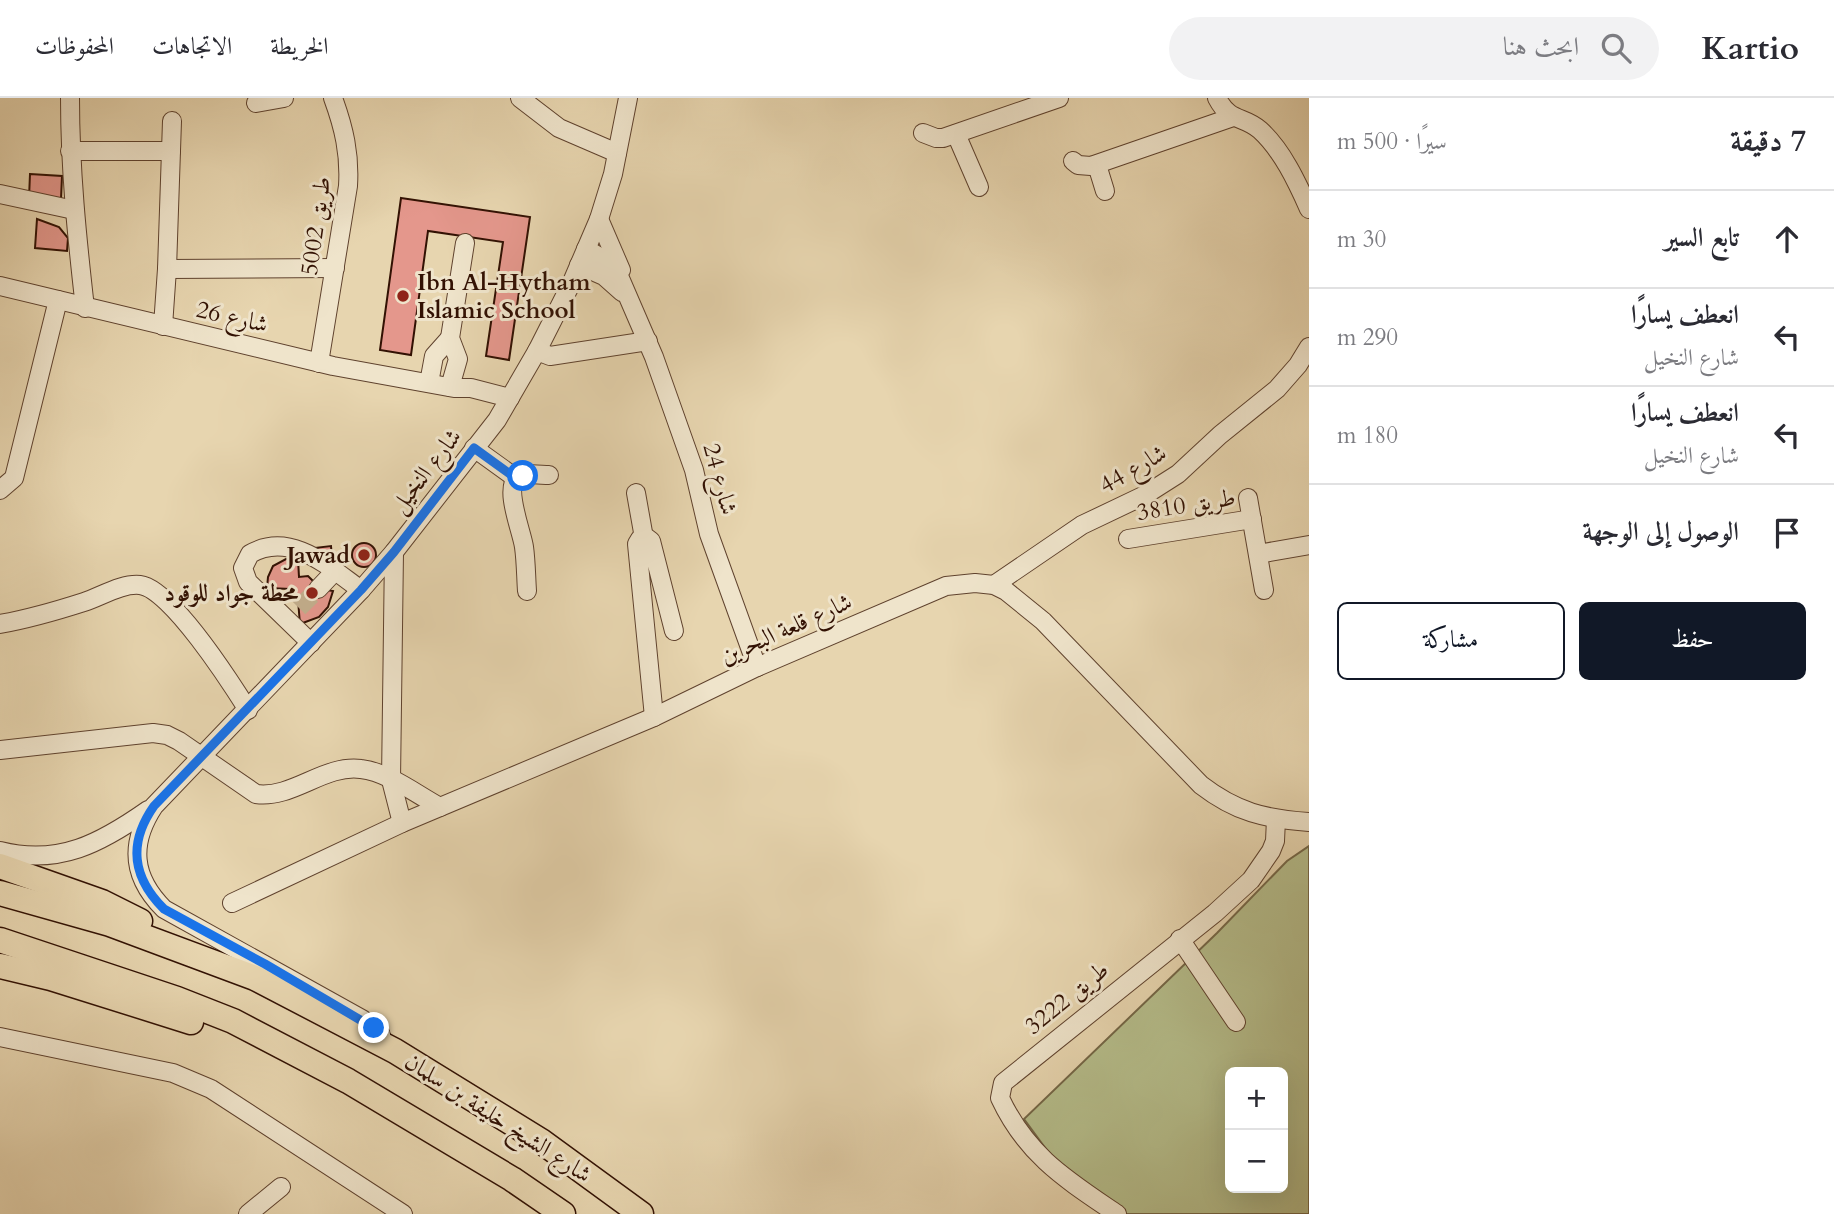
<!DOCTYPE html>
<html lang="ar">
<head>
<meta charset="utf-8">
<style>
  body { margin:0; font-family:Cardo,Amiri,serif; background:#f2f2f3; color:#2b2b33; direction:rtl }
  .controls { position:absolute; right:21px; bottom:21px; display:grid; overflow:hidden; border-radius:10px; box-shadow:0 7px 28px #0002 }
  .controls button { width:63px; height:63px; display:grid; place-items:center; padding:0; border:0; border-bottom:2px solid #e1e1e2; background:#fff; color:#2b2b33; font:35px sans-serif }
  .stop { position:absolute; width:21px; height:21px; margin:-16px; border:5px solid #1a73e8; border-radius:50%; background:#fff }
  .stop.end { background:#1a73e8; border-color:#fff; box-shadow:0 2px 7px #0008 }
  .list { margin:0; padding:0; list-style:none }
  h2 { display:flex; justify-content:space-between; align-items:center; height:91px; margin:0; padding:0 28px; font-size:30px }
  h2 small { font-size:23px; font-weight:400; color:#7c7c81 }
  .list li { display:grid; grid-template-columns:46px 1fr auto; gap:21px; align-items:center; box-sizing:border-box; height:98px; padding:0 28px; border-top:2px solid #e1e1e2 }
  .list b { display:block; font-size:26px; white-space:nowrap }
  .list p { margin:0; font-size:23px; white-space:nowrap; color:#7c7c81 }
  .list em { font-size:23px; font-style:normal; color:#7c7c81 }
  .actions { display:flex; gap:14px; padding:21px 28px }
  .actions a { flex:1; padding:16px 0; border:2px solid #111827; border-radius:10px; text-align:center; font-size:24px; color:#111827 }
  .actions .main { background:#111827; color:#fff }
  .icon { flex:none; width:38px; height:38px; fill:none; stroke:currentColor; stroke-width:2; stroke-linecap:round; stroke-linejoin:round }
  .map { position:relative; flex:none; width:1309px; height:1116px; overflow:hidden; direction:ltr }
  header { display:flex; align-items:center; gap:42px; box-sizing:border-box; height:98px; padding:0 35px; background:#fff; border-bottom:2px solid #e1e1e2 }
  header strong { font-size:33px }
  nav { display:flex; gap:38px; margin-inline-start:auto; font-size:24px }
  .search { width:490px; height:63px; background:#f2f2f3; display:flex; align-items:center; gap:18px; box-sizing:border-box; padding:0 24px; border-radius:38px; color:#7c7c81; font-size:26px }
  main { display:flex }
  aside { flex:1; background:#fff }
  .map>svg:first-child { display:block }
  .green { fill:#b5bd8b; stroke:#746747; stroke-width:2; fill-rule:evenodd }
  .building { fill:#e4978c; stroke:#321103; stroke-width:2 }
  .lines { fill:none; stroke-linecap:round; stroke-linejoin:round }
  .minor-tunnel { stroke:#c3ae8d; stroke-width:18; stroke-dasharray:18 9; stroke-linecap:butt }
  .minor-casing { stroke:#5f422e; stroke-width:20 }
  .highway-casing { stroke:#321103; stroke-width:27 }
  .minor { stroke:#efe4cb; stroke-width:18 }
  .highway { stroke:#e7d5af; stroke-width:24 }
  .route { stroke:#1a73e8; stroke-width:9 }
  .poi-dot { fill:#8f2418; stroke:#efe4cb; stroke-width:2.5 }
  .labels { text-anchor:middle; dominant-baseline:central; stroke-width:6; stroke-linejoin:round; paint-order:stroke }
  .street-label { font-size:24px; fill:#321103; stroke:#efe4cb }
  .poi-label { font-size:24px; font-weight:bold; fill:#321103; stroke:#efe4cb; text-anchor:end }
</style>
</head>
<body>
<header>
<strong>Kartio</strong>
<div class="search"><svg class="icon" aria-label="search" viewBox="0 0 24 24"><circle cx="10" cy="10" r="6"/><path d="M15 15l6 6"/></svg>ابحث هنا</div>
<nav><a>الخريطة</a><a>الاتجاهات</a><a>المحفوظات</a></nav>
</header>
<main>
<aside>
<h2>7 دقيقة<small>سيرًا · 500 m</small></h2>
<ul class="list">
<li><svg class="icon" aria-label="ahead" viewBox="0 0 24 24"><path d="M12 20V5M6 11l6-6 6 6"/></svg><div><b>تابع السير</b></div><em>30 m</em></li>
<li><svg class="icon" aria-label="left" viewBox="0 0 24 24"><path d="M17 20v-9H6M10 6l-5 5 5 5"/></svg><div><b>انعطف يسارًا</b><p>شارع النخيل</p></div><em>290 m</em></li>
<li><svg class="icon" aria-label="left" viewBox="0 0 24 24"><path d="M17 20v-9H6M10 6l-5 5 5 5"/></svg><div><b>انعطف يسارًا</b><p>شارع النخيل</p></div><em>180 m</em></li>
<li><svg class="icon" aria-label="arrive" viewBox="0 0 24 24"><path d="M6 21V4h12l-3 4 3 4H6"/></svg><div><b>الوصول إلى الوجهة</b></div></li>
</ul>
<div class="actions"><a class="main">حفظ</a><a>مشاركة</a></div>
</aside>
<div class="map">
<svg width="1309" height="1116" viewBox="0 0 1309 1116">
  <rect width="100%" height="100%" fill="#e7d5af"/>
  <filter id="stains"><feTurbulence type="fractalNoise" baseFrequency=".00286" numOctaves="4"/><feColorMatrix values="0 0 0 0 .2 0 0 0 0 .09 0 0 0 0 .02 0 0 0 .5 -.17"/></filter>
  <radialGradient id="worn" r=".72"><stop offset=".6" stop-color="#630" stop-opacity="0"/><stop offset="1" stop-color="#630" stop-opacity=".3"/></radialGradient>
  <!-- green -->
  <path class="green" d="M 1309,748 L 1309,1116 L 1126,1116 L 1060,1070 L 1024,1021 L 1217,835 L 1287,763 ZM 1230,974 L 1283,974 L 1283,1090 L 1230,1090 Z"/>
  <!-- building -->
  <g class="building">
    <path d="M 30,76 L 62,78 L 61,101 L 29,100 Z"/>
    <path d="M 401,100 L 530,119 L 509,262 L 486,258 L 503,144 L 428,133 L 411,257 L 380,252 Z"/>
    <path d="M 37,121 L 59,129 L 68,140 L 67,153 L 35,150 Z"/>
    <circle cx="364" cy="457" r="12"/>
    <path d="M 331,448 L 332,460 L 325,461 L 316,458 L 314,450 Z"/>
    <path d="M 286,461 L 298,461 L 299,479 L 308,478 L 314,484 L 314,490 L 333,493 L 328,509 L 319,519 L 300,526 L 298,502 L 292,498 L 290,491 L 267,490 L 268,479 L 273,468 Z"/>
  </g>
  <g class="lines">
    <!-- minor-tunnel -->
    <path class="minor-tunnel" d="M 299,510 L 318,491"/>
    <defs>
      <g id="minor">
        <path d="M 70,0 C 70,71 77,140 85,210"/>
        <path d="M 520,0 L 559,30 L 617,55"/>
        <path d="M 1217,0 C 1230,25 1243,17 1260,32 C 1282,52 1297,84 1309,111"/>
        <path d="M 256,5 L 284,0"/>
        <path d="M 923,35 L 936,40 L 943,40 L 1059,0"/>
        <path d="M 956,36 L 979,89"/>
        <path d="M 70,53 L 171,53"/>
        <path d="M 1073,63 L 1078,67 L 1091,68 L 1233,19"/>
        <path d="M 1097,67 L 1105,93"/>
        <path d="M 0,96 L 74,112"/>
        <path d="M 599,121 L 621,172"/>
        <path d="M 586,151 L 607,163 L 619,178 L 654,259 L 694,372 L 709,436 L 757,569"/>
        <path d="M 579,167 L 604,178 L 622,194"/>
        <path d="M 167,171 L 335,170"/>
        <path d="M 0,188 L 333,268 L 454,290 L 471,290 L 510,300"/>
        <path d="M 163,228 L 167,171 L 172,23"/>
        <path d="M 537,253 L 550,258 L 648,243"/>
        <path d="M 319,265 L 348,88 C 350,56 344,30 333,0"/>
        <path d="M 429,285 L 434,258 L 450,240"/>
        <path d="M 450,289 L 458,261 L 450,240 L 465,145"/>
        <path d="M 474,350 L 517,381"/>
        <path d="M 0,392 L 14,380 L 58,202"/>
        <path d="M 636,395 L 644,440"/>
        <path d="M 1248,400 L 1264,492"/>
        <path d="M 1128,441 L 1252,421"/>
        <path d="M 394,454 L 391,682 L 402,725"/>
        <path d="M 1258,456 L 1309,447"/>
        <path d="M 994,487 L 1082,427 L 1145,397 L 1178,376 L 1220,337 L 1277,291 L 1298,267 L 1309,249"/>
        <path d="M 318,491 L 335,473"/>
        <path d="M 527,493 C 526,478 526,463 524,449 C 522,434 504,391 517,380 C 525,374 540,377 549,377"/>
        <path d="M 0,526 C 28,521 56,513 84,504 C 100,499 122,485 140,487 C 170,490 231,585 248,612"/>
        <path d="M 311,545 L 248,484 L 243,470 L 250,456 C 291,432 330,470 361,492"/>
        <path d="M 654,619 L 637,446 L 640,441 L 647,440 L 651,443 L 674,533"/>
        <path d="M 0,652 L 153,635 L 167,637 L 179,643 L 256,696 C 293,701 324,666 361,671 C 388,674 416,696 440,709"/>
        <path d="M 0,753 C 59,768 101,745 148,712"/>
        <path d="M 232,805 L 402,725 L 654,619 L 757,569 L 946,488 L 975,485 L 994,487 L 1006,493 L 1043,523 L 1201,687 C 1236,714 1265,721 1309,724"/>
        <path d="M 1180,841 L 1236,924"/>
        <path d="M 381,937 L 362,921 L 164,811 C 132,779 129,746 154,708 L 361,492 L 394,454 L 497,322 L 537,253 L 572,184 L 599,121 L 613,76 L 628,0"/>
        <path d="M 0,939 L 173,975 L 211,991 L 403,1116"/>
        <path d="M 248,1116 L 281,1089"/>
        <path d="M 1117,1116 C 1067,1082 1027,1058 1000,1000 L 1003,985 L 1215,815 L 1251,782 L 1271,753 L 1275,743 L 1276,721"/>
      </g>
      <g id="highway">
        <path d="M 0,768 L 102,804 L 140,823"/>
        <path d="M 0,795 L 110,826 L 255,880 L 395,953 L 541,1043 L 641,1116"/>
        <path d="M 0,842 L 177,901 L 233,923 L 348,983 L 512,1081 L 563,1116"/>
        <path d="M 0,868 L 51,880 L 191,924"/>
      </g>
    </defs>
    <!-- minor casing -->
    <use href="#minor" class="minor-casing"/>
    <!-- highway casing -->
    <use href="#highway" class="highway-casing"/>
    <!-- minor -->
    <use href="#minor" class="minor"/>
    <!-- highway -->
    <use href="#highway" class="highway"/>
  </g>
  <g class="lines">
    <!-- route -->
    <path class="route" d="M 374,930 L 265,866 L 164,811 C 132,779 128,745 154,708 L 361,492 L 394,454 L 474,350 L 517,381 L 523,378"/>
  </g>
  <!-- markers -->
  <g class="poi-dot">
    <circle cx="403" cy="198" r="7"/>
    <circle cx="364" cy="457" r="7"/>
    <circle cx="312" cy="495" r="7"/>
  </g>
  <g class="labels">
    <!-- street labels -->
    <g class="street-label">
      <text transform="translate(316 128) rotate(-82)">طريق 5002</text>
      <text transform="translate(232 219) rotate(13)">شارع 26</text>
      <text transform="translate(1133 371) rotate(-30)">شارع 44</text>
      <text transform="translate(426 373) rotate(-52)">شارع النخيل</text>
      <text transform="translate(720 381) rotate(75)">شارع 24</text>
      <text transform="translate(1186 407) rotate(-9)">طريق 3810</text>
      <text transform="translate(786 531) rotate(-24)">شارع قلعة البحرين</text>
      <text transform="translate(1067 900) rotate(-39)">طريق 3222</text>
      <text transform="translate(498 1020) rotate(33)">شارع الشيخ خليفة بن سلمان</text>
    </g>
    <!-- poi labels -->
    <g class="poi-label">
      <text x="417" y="184" text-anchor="start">Ibn Al-Hytham<tspan x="417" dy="28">Islamic School</tspan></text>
      <text x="350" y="457">Jawad</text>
      <text x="298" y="495">محطة جواد للوقود</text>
    </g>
  </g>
  <rect width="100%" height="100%" filter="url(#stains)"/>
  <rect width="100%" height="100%" fill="url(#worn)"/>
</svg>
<div class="controls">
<button>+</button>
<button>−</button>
</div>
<div class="stop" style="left:523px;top:378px"></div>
<div class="stop end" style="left:374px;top:930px"></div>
</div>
</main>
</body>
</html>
